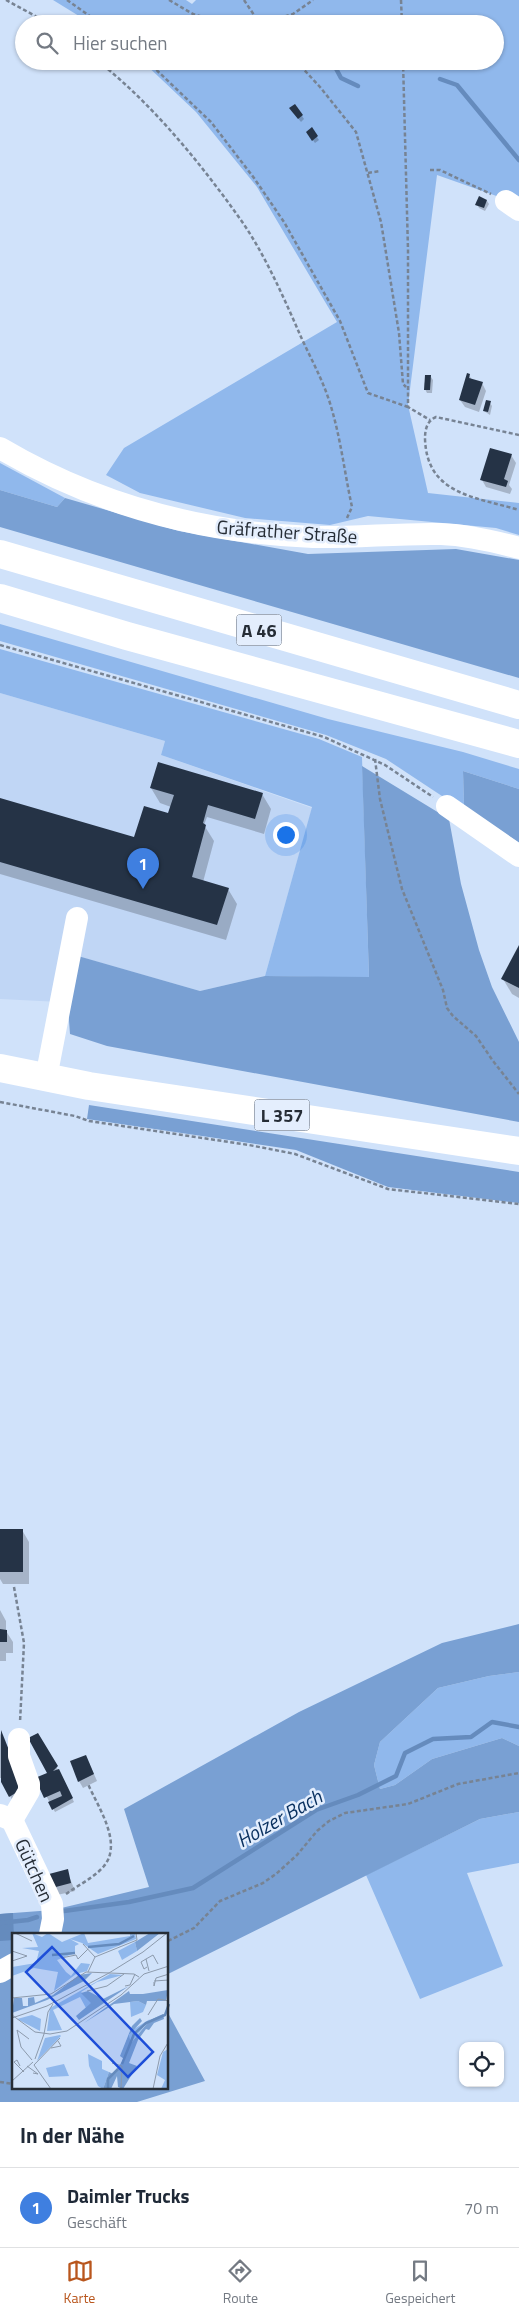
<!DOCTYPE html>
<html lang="de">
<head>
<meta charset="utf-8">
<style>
  body { margin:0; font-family:"Titillium Web",sans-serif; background:#f2f2f3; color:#1f2937 }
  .controls { position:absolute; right:15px; bottom:15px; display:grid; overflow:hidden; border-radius:10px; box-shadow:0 1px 4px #0004 }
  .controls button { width:45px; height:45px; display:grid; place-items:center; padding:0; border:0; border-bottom:1px solid #e0e1e3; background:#fff; color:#1f2937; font:25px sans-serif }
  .you { position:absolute; left:285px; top:834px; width:18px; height:18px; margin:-12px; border:4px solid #fff; border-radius:50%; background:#1a73e8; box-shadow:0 0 0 8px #1a73e833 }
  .badge { display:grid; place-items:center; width:32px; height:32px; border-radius:50%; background:#b9561d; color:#fff; font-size:16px; font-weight:700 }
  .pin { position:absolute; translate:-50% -41px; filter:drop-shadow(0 1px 2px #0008) }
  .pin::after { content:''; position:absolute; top:26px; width:18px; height:15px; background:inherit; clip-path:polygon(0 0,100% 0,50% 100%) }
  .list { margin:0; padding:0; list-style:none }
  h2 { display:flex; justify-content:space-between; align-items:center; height:65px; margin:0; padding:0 20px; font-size:21px }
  h2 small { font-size:16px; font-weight:400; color:#747a83 }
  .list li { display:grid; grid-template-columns:32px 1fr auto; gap:15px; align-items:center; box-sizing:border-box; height:80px; padding:0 20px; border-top:1px solid #e0e1e3 }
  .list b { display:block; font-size:19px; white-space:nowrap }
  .list p { margin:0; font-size:16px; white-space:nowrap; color:#747a83 }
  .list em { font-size:16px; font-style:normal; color:#747a83 }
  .icon { flex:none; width:28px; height:28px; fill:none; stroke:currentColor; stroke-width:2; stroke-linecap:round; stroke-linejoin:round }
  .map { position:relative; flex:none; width:519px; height:2102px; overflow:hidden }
  .search { position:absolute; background:#fff; box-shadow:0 1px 4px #0004; left:15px; right:15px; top:15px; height:55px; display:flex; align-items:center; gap:12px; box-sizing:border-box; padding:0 18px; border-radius:28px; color:#747a83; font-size:19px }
  .sheet { height:145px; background:#fff }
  nav { display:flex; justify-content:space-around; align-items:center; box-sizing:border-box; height:70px; border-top:1px solid #e0e1e3; background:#fff; font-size:14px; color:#747a83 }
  nav a { display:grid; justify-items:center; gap:2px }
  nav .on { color:#b9561d }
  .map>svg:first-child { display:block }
  .built { fill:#c0d6f5 }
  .green { fill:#90b8ec }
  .forest { fill:#79a0d3 }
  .water { fill:#658bbd }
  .shadow { fill:#0003 }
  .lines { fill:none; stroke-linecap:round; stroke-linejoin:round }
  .stream { stroke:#658bbd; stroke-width:4.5 }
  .building { fill:#253346 }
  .path { stroke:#778393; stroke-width:2.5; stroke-dasharray:4 2.5; stroke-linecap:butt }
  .minor { stroke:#fff; stroke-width:22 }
  .major { stroke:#fff; stroke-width:28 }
  .highway { stroke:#fff; stroke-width:28 }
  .labels { text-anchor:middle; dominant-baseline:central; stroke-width:5; stroke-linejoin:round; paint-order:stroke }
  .shield { fill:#e4eefd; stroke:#5f6772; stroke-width:1 }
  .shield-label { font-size:18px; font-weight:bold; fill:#262d36 }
  .street-label { font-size:19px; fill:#262d36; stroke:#e4eefd }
  .water-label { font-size:20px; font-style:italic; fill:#0a3160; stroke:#e4eefd }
  .inset-river { fill:none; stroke:#658bbd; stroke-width:2.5 }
  .inset-road { fill:none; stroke:#8c9aac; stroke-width:1 }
  .view { fill:#1d4ed8; fill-opacity:0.15; stroke:#1d4ed8; stroke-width:2.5 }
  .inset-edge { fill:none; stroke:#262d36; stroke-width:2.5 }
</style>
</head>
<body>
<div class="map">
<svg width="519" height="2102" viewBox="0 0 519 2102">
  <rect width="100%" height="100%" fill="#d0e2fa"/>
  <!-- built -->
  <path class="built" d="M 0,693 L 165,741 L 161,755 L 312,808 L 265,976 L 200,991 L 70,954 L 60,1002 L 0,999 Z"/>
  <!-- green -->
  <g class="green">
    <path d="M 53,0 L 186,0 L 192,4 L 196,0 L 519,0 L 519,207 L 505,199 L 437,175 L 408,405 L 428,493 L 519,503 L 519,535 L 496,528 L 368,516 L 330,525 L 245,518 L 140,493 L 106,475 L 124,448 L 337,322 L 257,187 L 196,112 L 142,61 L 495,61 L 495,24 L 92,24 Z"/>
    <path d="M 0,463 L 65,498 L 57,507 L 0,490 Z"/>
    <path d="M 0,624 L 328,719 L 463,752 L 519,769 L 519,789 L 463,771 L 464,806 L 445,798 L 386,759 L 326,735 L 0,641 Z"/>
    <path d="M 0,649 L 319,739 L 362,757 L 369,978 L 265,976 L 312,807 L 161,755 L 165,741 L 0,693 Z"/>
    <path d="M 519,1672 L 519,1746 L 502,1738 L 432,1759 L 395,1785 L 380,1789 L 374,1765 L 380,1742 L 438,1688 L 489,1676 Z"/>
    <path d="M 519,1812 L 519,1863 L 467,1873 L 503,1966 L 420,1999 L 366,1875 L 480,1819 Z"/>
  </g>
  <!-- forest -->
  <g class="forest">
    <path d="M 0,490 L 57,507 L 65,498 L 179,531 L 308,554 L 456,549 L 519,560 L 519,678 L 0,527 Z"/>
    <path d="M 362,766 L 449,819 L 461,884 L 479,950 L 492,987 L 519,1042 L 519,1122 L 107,1046 L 70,1034 L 68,1007 L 78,956 L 200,991 L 265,976 L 369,977 Z"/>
    <path d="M 463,771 L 519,789 L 519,843 L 464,806 Z"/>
    <path d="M 89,1105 L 519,1172 L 519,1203 L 388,1187 L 296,1150 L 87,1119 Z"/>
    <path d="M 519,1624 L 519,1672 L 489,1676 L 438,1688 L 380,1742 L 374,1765 L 380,1789 L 395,1785 L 432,1759 L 502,1738 L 519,1746 L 519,1812 L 480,1819 L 168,1974 L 168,1934 L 14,1934 L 14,2088 L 168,2088 L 168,2013 L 205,2081 L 137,2102 L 0,2102 L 0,1914 L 53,1910 L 149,1887 L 124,1809 L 299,1712 L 442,1643 Z"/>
  </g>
  <!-- water -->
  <path class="water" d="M 13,1913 L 14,1940 L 0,1941 L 0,1914 Z"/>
  <!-- shadow -->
  <g class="shadow">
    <path d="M 295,105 L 304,119 L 301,122 L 293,112 Z"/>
    <path d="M 311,129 L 319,140 L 315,143 L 309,135 Z"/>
    <path d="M 487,201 L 489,204 L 485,211 L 479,208 L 477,204 Z"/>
    <path d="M 469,375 L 472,380 L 482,383 L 486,391 L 479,412 L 465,407 L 460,400 Z"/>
    <path d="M 431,377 L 433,380 L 432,393 L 427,393 L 425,389 Z"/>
    <path d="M 490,403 L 492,406 L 490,415 L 484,411 Z"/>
    <path d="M 511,455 L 516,463 L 509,485 L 512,489 L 510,494 L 486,487 L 482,480 Z"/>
    <path d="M 151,788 L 262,794 L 271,809 L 264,834 L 207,817 L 204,825 L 214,841 L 203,882 L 228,889 L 237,904 L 226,940 L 0,874 L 0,800 L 135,839 L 169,815 L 171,807 L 160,803 Z"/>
    <path d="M 519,948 L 519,998 L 512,994 L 503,979 Z"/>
    <path d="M 22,1530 L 29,1542 L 29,1584 L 3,1584 L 0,1579 L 0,1548 Z"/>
    <path d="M 0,1610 L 6,1621 L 6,1631 L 13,1642 L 13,1653 L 6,1653 L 6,1661 L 0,1661 Z"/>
    <path d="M 0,1733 L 28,1796 L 14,1803 L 2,1782 L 2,1778 L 0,1778 Z"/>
    <path d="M 37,1735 L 61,1775 L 74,1802 L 55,1812 L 37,1779 L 49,1773 Z"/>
    <path d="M 86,1756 L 97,1781 L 83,1788 L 79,1781 Z"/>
    <path d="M 67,1871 L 75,1891 L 57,1895 L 53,1887 Z"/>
  </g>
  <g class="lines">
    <!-- stream -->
    <g class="stream">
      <path d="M 321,23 L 321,24"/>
      <path d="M 332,61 L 341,78 L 358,86"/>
      <path d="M 440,79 L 457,85 L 519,160"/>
      <path d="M 64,1911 L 129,1902 L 193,1888 L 316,1810 L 358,1795 L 396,1776 L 405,1753 L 433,1739 L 471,1737 L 492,1722 L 519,1727"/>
      <path d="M 0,1923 L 28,1920 L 37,1917"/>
    </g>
  </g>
  <!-- building -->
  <g class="building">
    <path d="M 295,104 L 303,115 L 298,119 L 289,108 Z"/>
    <path d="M 312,127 L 318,136 L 312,141 L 306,132 Z"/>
    <path d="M 479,196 L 487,200 L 484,208 L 475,205 Z"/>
    <path d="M 467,373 L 470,374 L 469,378 L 483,382 L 475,405 L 459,400 Z"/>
    <path d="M 425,375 L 431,375 L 430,390 L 424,390 Z"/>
    <path d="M 486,400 L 491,401 L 488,412 L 483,411 Z"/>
    <path d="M 490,448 L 512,454 L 504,479 L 508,481 L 506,487 L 480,480 Z"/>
    <path d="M 158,762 L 263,793 L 255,819 L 208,805 L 203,823 L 206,825 L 192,877 L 229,888 L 217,925 L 0,862 L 0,798 L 134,837 L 144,806 L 168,813 L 174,795 L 150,788 Z"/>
    <path d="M 519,945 L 519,988 L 501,979 Z"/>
    <rect x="0" y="1529" width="23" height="43"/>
    <path d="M 0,1629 L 7,1630 L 7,1642 L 0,1642 Z"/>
    <path d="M 1,1730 L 24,1788 L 9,1797 L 1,1782 Z"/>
    <path d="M 38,1733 L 58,1766 L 53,1771 L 59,1769 L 73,1798 L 52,1810 L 48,1802 L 62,1796 L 60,1791 L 44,1798 L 35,1778 L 47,1773 L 28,1738 Z"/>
    <path d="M 86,1755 L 94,1774 L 78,1782 L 70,1761 Z"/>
    <path d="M 68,1869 L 71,1883 L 52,1888 L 49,1874 Z"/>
  </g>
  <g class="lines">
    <!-- path -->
    <g class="path">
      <path d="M 6,0 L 50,24"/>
      <path d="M 67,0 L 101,24"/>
      <path d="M 169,0 L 193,14 L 227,24"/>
      <path d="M 244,0 L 260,24"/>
      <path d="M 401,0 L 402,24"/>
      <path d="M 260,24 L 293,14 L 313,0"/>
      <path d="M 98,61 C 152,104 198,160 238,216 C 263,250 284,298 301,337 C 312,361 325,384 332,410 C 341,441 345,475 352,507 L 347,518"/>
      <path d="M 147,61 L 211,122 L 254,178 L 284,222 L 340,321 L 368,393 L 408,407"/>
      <path d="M 296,61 L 320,87 L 356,132 L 381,222 L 399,333 L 403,384 L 406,387"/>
      <path d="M 403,61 L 408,250 L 408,407 L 430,420"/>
      <path d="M 430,170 L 440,170 L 491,194"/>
      <path d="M 368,173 L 380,171"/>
      <path d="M 519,435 L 436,417 C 427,421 425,429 425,439 C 427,495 476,497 519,510"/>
      <path d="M 0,645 L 324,737 L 385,765 L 433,797"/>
      <path d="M 375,759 L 380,799 L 402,889 L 443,990 L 447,1008 L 453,1016 L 476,1036 L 493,1061 L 519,1094"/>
      <path d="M 0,1102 L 75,1116 L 89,1121 L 249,1145 L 295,1154 L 388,1189 L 519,1204"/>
      <path d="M 14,1587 L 24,1643 L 20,1722"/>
      <path d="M 66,1894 C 78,1885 94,1878 104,1866 C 123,1843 98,1807 88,1784"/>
      <path d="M 168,1941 L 194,1928 L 220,1901 L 263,1883 L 276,1874 L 297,1855 L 317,1831 L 329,1821 L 345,1813 L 408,1804 L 458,1784 L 519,1773"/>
      <path d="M 0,2082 L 14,2084"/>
    </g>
    <!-- minor -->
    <g class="minor">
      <path d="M 506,201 L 519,210"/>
      <path d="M 0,448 C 95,504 202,533 313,537 C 355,538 398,533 441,534 C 468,535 493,541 519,548"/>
      <path d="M 447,806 L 519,856"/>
      <path d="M 46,1078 L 77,918"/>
      <path d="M 0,1815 L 12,1820 L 52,1904 L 53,1919 L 50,1934"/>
      <path d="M 12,1820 L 29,1791 L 29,1784 L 19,1756 L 19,1739"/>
      <path d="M 0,1972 L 14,1964"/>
    </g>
    <!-- major -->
    <path class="major" d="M 0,1068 L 89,1086 L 519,1151"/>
    <!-- highway -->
    <g class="highway">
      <path d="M 0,554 L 519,705"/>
      <path d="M 0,598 L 127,636 L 519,744"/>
    </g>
  </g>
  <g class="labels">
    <!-- shield labels -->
    <g class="shield">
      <rect x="236.5" y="614.5" width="45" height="31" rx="4"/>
      <rect x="254.5" y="1099.5" width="55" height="31" rx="4"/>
    </g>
    <g class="shield-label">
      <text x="259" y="630">A 46</text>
      <text x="282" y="1115">L 357</text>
    </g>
    <!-- street labels -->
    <g class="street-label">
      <text transform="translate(287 531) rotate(4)">Gräfrather Straße</text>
      <text transform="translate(35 1870) rotate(66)">Gütchen</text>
    </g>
    <!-- water labels -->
    <g class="water-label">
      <text transform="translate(279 1818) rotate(-30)">Holzer Bach</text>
    </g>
  </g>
  <!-- overview -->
  <g transform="translate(12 1933)">
    <rect width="156" height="156" fill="#d0e2fa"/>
    <path d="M 20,0 L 30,4 L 36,0 L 50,9 L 72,0 L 76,10 L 118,3 L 118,0 L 123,0 L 124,6 L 86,21 L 70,10 L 58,6 L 67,11 L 63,13 L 63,20 L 45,27 L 54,39 L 59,43 L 69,30 L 78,31 L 75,38 L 64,41 L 42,58 L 46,39 L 22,35 L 0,43 L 0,34 L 24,30 L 27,18 L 10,15 L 26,14 ZM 123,9 L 125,18 L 110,27 L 106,18 ZM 98,41 L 111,42 L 85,49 L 69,59 L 80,70 L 74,75 L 68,64 L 41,77 L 50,97 L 35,98 L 38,75 ZM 126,68 L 134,72 L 131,79 L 119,84 L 118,69 ZM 20,82 L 29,86 L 28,98 L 5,86 ZM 138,86 L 119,110 L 118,109 L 117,102 L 122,96 ZM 48,102 L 49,103 L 25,128 L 33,105 ZM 156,116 L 156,156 L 149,156 L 153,147 L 145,142 L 151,119 ZM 76,121 L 90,128 L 90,136 L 97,139 L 91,156 L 86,153 L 77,133 ZM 52,131 L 57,143 L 37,144 L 34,135 Z" fill="#90b8ec"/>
    <path d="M 138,0 L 148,0 L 125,18 L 123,9 ZM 80,40 L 72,48 L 35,67 L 0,80 L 2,65 L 10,65 L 11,73 L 16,73 L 16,65 L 22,64 L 23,70 L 41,62 L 67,42 ZM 117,53 L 67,87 L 64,83 L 79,70 L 69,60 L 76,58 L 91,66 ZM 156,57 L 154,68 L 135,68 L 134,72 L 126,68 L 102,71 L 72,90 L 117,58 L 118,61 L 131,61 ZM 151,81 L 152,86 L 142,90 L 137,97 L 134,96 L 126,107 L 117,130 L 125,133 L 111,156 L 106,154 L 105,143 L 99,156 L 91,156 L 97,139 L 101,141 L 112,126 L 108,123 L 120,93 L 128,85 L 130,88 L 117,102 L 119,110 L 138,87 Z" fill="#79a0d3"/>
    <path class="inset-river" d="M 76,14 L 107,11 L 122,3M 40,22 L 63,20M 110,131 L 122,101 L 134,90 L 153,82 L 157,71M 96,156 L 96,146 L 106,136"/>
    <path class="inset-road" d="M 3,0 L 20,8M 71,11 L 83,24 L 76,39M 0,18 L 15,23 L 0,28M 83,24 L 125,7 L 124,0M 49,25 L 64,22 L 66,26 L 76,16M 134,26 L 141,22 L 146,31M 135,34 L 132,36 L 129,29 L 134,26 L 137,38M 142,48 L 157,47M 142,49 L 142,53 L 144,45 L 157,41M 113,53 L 118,52 L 123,41M 75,58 L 95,53 L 112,41M 0,65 L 39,61 L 74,39 L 122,41 L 127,44M 0,82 L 23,99 L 38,101 L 55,98 L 109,62 L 132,41 L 157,33M 136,82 L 146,66 L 157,68M 0,85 L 35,73 L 97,40 L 131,19 L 155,0M 32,101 L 36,79 L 41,71M 17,106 L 5,97 L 9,114 L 20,127M 39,115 L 49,113 L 46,108M 23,126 L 32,101M 100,130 L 110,133 L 109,156M 8,133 L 5,127 L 2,129 L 12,139M 15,133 L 26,141 L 21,140M 0,148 L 21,129M 39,156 L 22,132 L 48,105M 141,156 L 148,123 L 157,108"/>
    <path class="view" d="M 40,14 L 141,119 L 116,144 L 14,39 Z"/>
    <rect width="156" height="156" class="inset-edge"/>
  </g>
</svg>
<div class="controls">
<button><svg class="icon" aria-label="locate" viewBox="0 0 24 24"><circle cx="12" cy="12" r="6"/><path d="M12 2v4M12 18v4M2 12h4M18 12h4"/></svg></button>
</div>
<div class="you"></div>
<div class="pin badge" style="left:143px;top:889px;background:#3f7fe0">1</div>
<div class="search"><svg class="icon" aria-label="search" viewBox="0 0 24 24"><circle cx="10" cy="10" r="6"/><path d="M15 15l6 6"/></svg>Hier suchen</div>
</div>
<section class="sheet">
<h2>In der Nähe<small></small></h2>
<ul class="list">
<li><span class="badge" style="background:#3f7fe0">1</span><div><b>Daimler Trucks</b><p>Geschäft</p></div><em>70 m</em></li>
</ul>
</section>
<nav>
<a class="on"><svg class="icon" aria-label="map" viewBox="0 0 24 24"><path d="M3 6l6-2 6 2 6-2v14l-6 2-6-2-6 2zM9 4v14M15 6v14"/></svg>Karte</a>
<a><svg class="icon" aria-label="directions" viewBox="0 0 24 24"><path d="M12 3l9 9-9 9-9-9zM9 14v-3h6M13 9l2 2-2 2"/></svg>Route</a>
<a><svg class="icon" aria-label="saved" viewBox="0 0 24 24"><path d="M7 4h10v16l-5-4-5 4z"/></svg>Gespeichert</a>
</nav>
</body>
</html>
